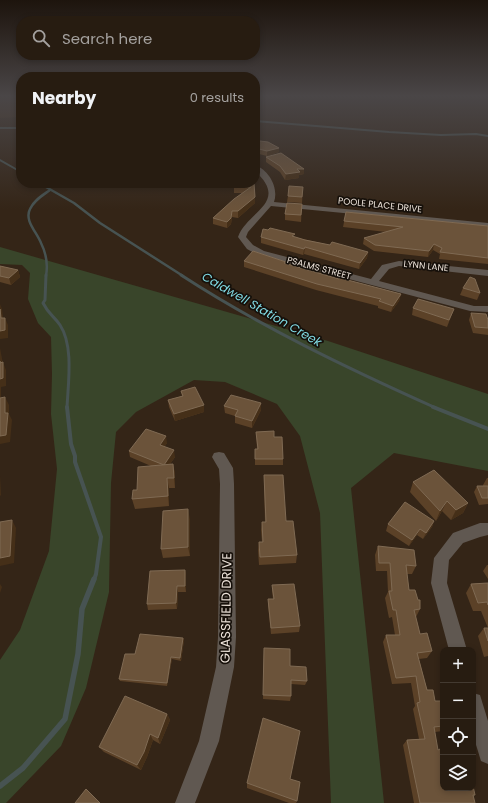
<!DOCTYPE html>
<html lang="en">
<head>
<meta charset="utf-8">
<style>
  body { margin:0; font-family:Poppins,sans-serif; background:#33291f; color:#f1f3f6 }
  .controls { position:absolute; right:12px; bottom:12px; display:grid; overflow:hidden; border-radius:8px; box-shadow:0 2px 6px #0003 }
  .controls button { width:36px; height:36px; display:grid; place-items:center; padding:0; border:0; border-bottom:1px solid #433a31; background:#271c11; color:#f1f3f6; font:20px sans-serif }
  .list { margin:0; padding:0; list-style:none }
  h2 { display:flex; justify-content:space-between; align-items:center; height:52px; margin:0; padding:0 16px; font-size:17px }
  h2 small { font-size:13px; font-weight:400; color:#a4a19f }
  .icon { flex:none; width:22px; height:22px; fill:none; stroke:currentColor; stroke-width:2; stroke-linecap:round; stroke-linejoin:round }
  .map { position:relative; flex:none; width:488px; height:803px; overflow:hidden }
  .search { position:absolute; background:#271c11; box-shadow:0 2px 6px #0003; left:16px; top:16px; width:244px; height:44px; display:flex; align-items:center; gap:10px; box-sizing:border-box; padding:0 14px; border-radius:16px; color:#a4a19f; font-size:15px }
  .panel { position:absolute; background:#271c11; box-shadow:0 2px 6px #0003; left:16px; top:72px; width:244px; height:116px; border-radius:16px }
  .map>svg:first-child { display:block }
  .built { fill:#412d1a }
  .green { fill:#39452a }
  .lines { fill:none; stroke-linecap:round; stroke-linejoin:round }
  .stream-far4 { stroke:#475352; stroke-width:2 }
  .stream-far3 { stroke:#475352; stroke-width:2.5 }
  .stream-far2 { stroke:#475352; stroke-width:3 }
  .stream-far1 { stroke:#475352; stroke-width:4 }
  .stream { stroke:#475352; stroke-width:5.5 }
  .street { fill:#605851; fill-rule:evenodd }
  .wall { fill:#5b4127 }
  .shaded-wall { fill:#452f18 }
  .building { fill:#6b533a; stroke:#7f6a53 }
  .labels { text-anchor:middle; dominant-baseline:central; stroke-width:3.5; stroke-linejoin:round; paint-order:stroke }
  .far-street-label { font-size:9px; fill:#eee4db; stroke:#16100a }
  .water-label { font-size:12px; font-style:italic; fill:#81dbe4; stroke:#16100a }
  .near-street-label { font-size:13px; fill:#eee4db; stroke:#16100a }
</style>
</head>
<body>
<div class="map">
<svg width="488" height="803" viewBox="0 0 488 803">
  <rect width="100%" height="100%" fill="#342517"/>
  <!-- built -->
  <path class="built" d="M 12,96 L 21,96 L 21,117 L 0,118 L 0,98 Z"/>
  <!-- green -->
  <path class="green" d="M 0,247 L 328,341 L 488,394 L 488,471 L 394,453 L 351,488 L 384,803 L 331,803 L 320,513 L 300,436 L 277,404 L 225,382 L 194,380 L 136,412 L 116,432 L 111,483 L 109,592 L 86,688 L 61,746 L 6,803 L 0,803 L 0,660 L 20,630 L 49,551 L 57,469 L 51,414 L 52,374 L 51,337 L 38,323 L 28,299 L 30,273 L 22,265 L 0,264 Z"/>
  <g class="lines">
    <!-- stream-far4 -->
    <g class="stream-far4">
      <path d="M 255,121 L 389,132 L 441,135 L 476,134 L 488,136"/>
      <path d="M 0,128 L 21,128"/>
      <path d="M 0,160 L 21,172"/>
    </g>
    <!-- stream-far3 -->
    <g class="stream-far3">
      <path d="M 39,183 L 74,203 L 100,223 L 183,276"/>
      <path d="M 46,276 C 48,265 46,253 41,243 C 37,232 24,221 30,209 C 34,200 43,195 50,190"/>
    </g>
    <!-- stream-far2 -->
    <g class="stream-far2">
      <path d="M 46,275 L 45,300 L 43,303 C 49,315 54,316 60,325 C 74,346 68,384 67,408"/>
      <path d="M 181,275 C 261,327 349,369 436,408"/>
    </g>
    <!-- stream-far1 -->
    <g class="stream-far1">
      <path d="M 67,407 L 71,444 L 75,456 L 75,462 L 101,537 L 96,574 L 94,580"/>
      <path d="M 433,407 L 488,429"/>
    </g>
    <!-- stream -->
    <path class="stream" d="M 0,786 L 23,768 L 65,719 L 78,654 L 82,609 L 94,579"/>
    <!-- street -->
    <g class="street">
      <path d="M 255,165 C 269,170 279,188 274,202 L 488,223 L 488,227 L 271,206 L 248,232 L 246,237 L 253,245 L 264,251 L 371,279 L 382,265 L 399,261 L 488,270 L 488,276 L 399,266 L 389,269 L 379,281 L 474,306 L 488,306 L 488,312 L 470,311 L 258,255 L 247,249 L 238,237 C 247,211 290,203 255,171 Z"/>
      <path d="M 219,452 L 224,453 L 233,468 L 234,484 L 236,637 L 234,667 L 219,741 L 195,803 L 175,803 L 199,741 L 216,667 L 218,637 L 220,484 L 219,469 L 212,457 L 214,453 Z"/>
      <path d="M 480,523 L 488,523 L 488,535 L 480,537 L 463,543 L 449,560 L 447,583 L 467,650 L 449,650 L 431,583 L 434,558 L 453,533 Z"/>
      <path d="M 473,693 L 480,695 L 488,721 L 488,764 L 481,761 L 473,735 Z"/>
    </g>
  </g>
  <!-- wall -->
  <g class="wall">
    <path d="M 255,144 L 279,152 L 267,156 L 255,153 Z"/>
    <path d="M 266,157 L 304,174 L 299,175 L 299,178 L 285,180 L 280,172 L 266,162 Z"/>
    <path d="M 254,183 L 255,203 L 238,218 L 232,217 L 231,224 L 227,228 L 213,224 L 213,218 L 243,193 L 234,193 L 234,187 Z"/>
    <path d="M 303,187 L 302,203 L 287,202 L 288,196 Z"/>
    <path d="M 302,204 L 301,222 L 285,220 L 285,214 Z"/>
    <path d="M 346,212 L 488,226 L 488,264 L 439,259 L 440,254 L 433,250 L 428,257 L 374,251 L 363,244 L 364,238 L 386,232 L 343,227 Z"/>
    <path d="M 261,237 L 294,237 L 330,245 L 368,252 L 367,258 L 359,269 L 304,254 L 303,255 L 261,243 Z"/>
    <path d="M 244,261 L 286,264 L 339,279 L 401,294 L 399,301 L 391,312 L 378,308 L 378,306 L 316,290 L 244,267 Z"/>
    <path d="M 0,266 L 18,270 L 20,277 L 11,285 L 0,282 Z"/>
    <path d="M 463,288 L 480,293 L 477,300 L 460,295 Z"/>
    <path d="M 413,308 L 454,309 L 447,327 L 412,315 Z"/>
    <path d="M 471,313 L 488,320 L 488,335 L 473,333 L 469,320 Z"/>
    <path d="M 181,391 L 204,412 L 175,421 L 169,407 L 168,400 L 182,396 Z"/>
    <path d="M 261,403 L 261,410 L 252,428 L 235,423 L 235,416 L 225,413 L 224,406 Z"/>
    <path d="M 256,432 L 274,437 L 283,459 L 283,465 L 255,465 L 255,449 L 257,449 Z"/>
    <path d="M 167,443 L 164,447 L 175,457 L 170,464 L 173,464 L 175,474 L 175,488 L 169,488 L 169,506 L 135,509 L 132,499 L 151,466 L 130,457 L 129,451 Z"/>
    <path d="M 264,475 L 286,521 L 297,555 L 296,563 L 259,565 L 258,550 L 259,542 L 262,542 L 261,530 L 262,522 L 265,522 L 264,484 Z"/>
    <path d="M 487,478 L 488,478 L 488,504 L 479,505 L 474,492 L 477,486 L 483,486 L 483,485 Z"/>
    <path d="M 413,482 L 468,503 L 463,513 L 451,520 L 442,511 L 436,521 L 410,492 Z"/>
    <path d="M 190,519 L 190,556 L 163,558 L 161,549 Z"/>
    <path d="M 434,521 L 432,527 L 423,539 L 417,535 L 409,546 L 386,531 L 388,524 Z"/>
    <path d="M 378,546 L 416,566 L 412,574 L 407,574 L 409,590 L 420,609 L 416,617 L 420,634 L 432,651 L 427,658 L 419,659 L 427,690 L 435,701 L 443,701 L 443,731 L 435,732 L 443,788 L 475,795 L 473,796 L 475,803 L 414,803 L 403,745 L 407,740 L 419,739 L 413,709 L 415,706 L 411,683 L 392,684 L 383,642 L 386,635 L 395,635 L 392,617 L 389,618 L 385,598 L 388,592 L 387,571 L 376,571 L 375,555 Z"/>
    <path d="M 487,565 L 488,565 L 488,579 L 483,571 Z"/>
    <path d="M 185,570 L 186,576 L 186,592 L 178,592 L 177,609 L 148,610 L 147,604 Z"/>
    <path d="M 488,583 L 488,656 L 484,657 L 478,636 L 484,628 L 488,628 L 481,611 L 473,611 L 466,593 L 471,584 Z"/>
    <path d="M 272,585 L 300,626 L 299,632 L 271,634 L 268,605 L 268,599 L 273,599 L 272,591 Z"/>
    <path d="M 183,638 L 184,640 L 181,661 L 172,659 L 167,686 L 120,681 L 119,679 L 135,654 Z"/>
    <path d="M 264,653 L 290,666 L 307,681 L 305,685 L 291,684 L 291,696 L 290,701 L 263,699 Z"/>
    <path d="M 167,714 L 170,720 L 160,744 L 153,740 L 147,757 L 141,770 L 104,752 L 99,747 Z"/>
    <path d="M 290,779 L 297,801 L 296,803 L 289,803 L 247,788 L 247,783 Z"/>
  </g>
  <!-- shaded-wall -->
  <g class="shaded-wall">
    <path d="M 279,148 L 279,152 L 267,156 L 267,151 Z"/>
    <path d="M 297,169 L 304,169 L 304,174 L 299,175 L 299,178 L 285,180 L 286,174 Z"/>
    <path d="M 255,197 L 255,203 L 238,218 L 238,211 Z"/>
    <path d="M 232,211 L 232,217 L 231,224 L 227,228 L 227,222 Z"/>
    <path d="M 434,244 L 433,250 L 428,257 L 429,251 Z"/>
    <path d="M 305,247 L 304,254 L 303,255 L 304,249 Z"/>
    <path d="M 368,252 L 367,258 L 359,269 L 360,263 Z"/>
    <path d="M 18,270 L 20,277 L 11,285 L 9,278 Z"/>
    <path d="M 401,294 L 399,301 L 391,312 L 393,306 Z"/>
    <path d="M 0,304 L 2,309 L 4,326 L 1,318 Z"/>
    <path d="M 5,318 L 8,325 L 8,338 L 0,339 L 0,331 Z"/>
    <path d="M 0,348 L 3,364 L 3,362 L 6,370 L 6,386 L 1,387 L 1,406 L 0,405 Z"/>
    <path d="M 5,397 L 9,405 L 9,414 L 12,420 L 10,442 L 0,444 L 0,436 L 5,413 Z"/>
    <path d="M 261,403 L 261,410 L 252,428 L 252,421 Z"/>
    <path d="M 204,405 L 204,412 L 175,421 L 174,414 Z"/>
    <path d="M 166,436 L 167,443 L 161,452 L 160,445 Z"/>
    <path d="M 174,450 L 175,457 L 165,471 L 164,465 Z"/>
    <path d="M 173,464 L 175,474 L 175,488 L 174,478 Z"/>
    <path d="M 0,476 L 1,495 L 0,496 Z"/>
    <path d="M 167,478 L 169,488 L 169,506 L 168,496 Z"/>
    <path d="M 447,501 L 442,511 L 436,521 L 440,511 Z"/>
    <path d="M 468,503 L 463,513 L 451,520 L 456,510 Z"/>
    <path d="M 188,509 L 190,519 L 190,556 L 188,547 Z"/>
    <path d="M 12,520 L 16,528 L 14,563 L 0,566 L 0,558 Z"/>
    <path d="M 434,521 L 432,527 L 423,539 L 426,533 Z"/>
    <path d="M 420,529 L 417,535 L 409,546 L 412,540 Z"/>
    <path d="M 185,570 L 186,576 L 186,592 L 185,586 Z"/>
    <path d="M 0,584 L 2,587 L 0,593 Z"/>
    <path d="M 177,586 L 178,592 L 177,609 L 176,603 Z"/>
    <path d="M 183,638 L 184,640 L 181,661 L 180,658 Z"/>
    <path d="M 171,657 L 172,659 L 167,686 L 167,683 Z"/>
    <path d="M 167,714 L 170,720 L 160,744 L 158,738 Z"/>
    <path d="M 150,734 L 153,740 L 147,757 L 141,770 L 137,765 Z"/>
  </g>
  <!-- building -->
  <g class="building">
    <path d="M 260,141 L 268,142 L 279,148 L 267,151 L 255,148 L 255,144 Z"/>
    <path d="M 281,153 L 304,169 L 297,169 L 300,172 L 286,174 L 280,166 L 266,157 Z"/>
    <path d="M 234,183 L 254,183 L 255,197 L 238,211 L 232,211 L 231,218 L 227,222 L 213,218 L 234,199 L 251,187 L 234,187 Z"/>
    <path d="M 289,186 L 303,187 L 302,197 L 288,196 Z"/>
    <path d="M 287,203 L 302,204 L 301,215 L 285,214 Z"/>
    <path d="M 346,212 L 488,226 L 488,258 L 440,252 L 442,248 L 434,244 L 429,251 L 375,245 L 364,238 L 403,227 L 344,221 Z"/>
    <path d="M 270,228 L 295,234 L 292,236 L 305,240 L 330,245 L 332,242 L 368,252 L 360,263 L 305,247 L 304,249 L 261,237 L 263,229 L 268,230 Z"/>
    <path d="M 253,251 L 286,262 L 284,263 L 339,279 L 340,278 L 401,294 L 393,306 L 379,301 L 381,299 L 317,284 L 244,261 Z"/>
    <path d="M 0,266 L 18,270 L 9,278 L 0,276 Z"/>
    <path d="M 470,277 L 475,279 L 480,293 L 463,288 Z"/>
    <path d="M 418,299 L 454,309 L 449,320 L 413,308 Z"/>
    <path d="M 0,309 L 1,318 L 5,318 L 5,330 L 0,331 Z"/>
    <path d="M 471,313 L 486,314 L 488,320 L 488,328 L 475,327 Z"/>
    <path d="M 0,361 L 0,363 L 3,362 L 3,378 L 0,379 Z"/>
    <path d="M 195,387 L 204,405 L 174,414 L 168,400 L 183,396 L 181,391 Z"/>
    <path d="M 231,395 L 261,403 L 252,421 L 235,416 L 238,410 L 224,406 Z"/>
    <path d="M 5,397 L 5,413 L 8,413 L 6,435 L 0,436 L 0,398 Z"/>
    <path d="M 146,429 L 166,436 L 160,445 L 174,450 L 164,465 L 129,451 Z"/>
    <path d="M 274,431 L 274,437 L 282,437 L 283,459 L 255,459 L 255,449 L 258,449 L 256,432 Z"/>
    <path d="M 173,464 L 174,478 L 167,478 L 168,496 L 132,499 L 133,490 L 137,490 L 138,467 Z"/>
    <path d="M 434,470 L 468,503 L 456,510 L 447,501 L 440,511 L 413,482 Z"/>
    <path d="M 264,475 L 283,475 L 286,521 L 293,521 L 297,555 L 260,557 L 259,542 L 263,542 L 262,522 L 266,522 Z"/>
    <path d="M 477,486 L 488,486 L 488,498 L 482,498 Z"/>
    <path d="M 405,502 L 434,521 L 426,533 L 420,529 L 412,540 L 388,524 Z"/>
    <path d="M 188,509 L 188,547 L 161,549 L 163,511 Z"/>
    <path d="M 12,520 L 10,556 L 0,558 L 0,522 Z"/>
    <path d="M 378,546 L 414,550 L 416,566 L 406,565 L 409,590 L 415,590 L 418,600 L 420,600 L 420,609 L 414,610 L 420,634 L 427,633 L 432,651 L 417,653 L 427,690 L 433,690 L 435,701 L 443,701 L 443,726 L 434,727 L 438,750 L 440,749 L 443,759 L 443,788 L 473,788 L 473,786 L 475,795 L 473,795 L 475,803 L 420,803 L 407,740 L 425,739 L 417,703 L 420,702 L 416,676 L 396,678 L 386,635 L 400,635 L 396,610 L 393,610 L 389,591 L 392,591 L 390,563 L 379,563 Z"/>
    <path d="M 185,570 L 185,586 L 177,586 L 176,603 L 147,604 L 150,571 Z"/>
    <path d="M 488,583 L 488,605 L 487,602 L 478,603 L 471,584 Z"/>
    <path d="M 294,584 L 300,626 L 271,628 L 268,599 L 274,599 L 272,585 Z"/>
    <path d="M 484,628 L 488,628 L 488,641 Z"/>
    <path d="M 140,634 L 183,638 L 180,658 L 171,657 L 167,683 L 119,679 L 125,654 L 135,654 Z"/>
    <path d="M 264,648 L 290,649 L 290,666 L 306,667 L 307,681 L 291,680 L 291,696 L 263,695 Z"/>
    <path d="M 125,696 L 167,714 L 158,738 L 150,734 L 144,752 L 137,765 L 99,747 Z"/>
    <path d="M 263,718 L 300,731 L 290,779 L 300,782 L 297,801 L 247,783 Z"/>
    <path d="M 86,789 L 100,803 L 75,803 Z"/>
  </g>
  <!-- sky -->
  <linearGradient id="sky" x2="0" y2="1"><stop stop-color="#1d140d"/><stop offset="0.46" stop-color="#4a4647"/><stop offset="1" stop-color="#4a4647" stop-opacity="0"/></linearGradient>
  <rect width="488" height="209" fill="url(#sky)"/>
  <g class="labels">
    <!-- far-street labels -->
    <g class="far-street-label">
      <text transform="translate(380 205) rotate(6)">POOLE PLACE DRIVE</text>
      <text transform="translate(426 266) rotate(6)">LYNN LANE</text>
      <text transform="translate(319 268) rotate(15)">PSALMS STREET</text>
    </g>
    <!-- water labels -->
    <g class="water-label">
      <text transform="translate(262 309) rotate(30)">Caldwell Station Creek</text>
    </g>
    <!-- near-street labels -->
    <g class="near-street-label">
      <text transform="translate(226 608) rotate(-89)">GLASSFIELD DRIVE</text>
    </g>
  </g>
</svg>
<div class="controls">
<button>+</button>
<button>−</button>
<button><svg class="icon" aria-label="locate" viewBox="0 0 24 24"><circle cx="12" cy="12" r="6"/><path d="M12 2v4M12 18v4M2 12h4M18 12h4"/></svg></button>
<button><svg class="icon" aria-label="layers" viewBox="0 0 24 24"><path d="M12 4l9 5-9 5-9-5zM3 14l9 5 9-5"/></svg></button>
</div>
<div class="search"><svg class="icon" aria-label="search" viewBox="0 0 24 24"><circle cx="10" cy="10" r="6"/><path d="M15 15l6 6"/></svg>Search here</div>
<section class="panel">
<h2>Nearby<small>0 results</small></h2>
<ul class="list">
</ul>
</section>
</div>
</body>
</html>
